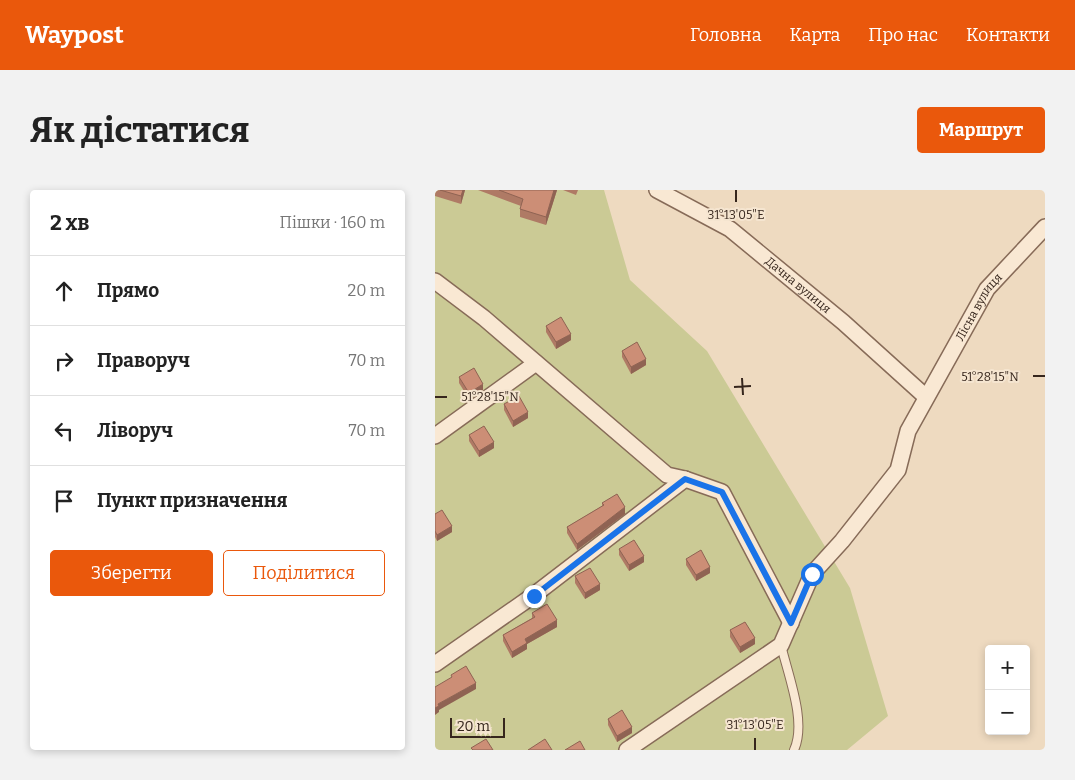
<!DOCTYPE html>
<html lang="uk">
<head>
<meta charset="utf-8">
<style>
  body { margin:0; font-family:Bitter,serif; background:#f2f2f2; color:#222 }
  .controls { position:absolute; right:15px; bottom:15px; display:grid; overflow:hidden; border-radius:5px; box-shadow:0 2px 8px #0003 }
  .controls button { width:45px; height:45px; display:grid; place-items:center; padding:0; border:0; border-bottom:1px solid #e0e0e0; background:#fff; color:#222; font:25px sans-serif }
  .scale { position:absolute; left:15px; bottom:12px; width:55px; box-sizing:border-box; padding-left:5px; border:2px solid #36261d; border-top:0; font-size:14px; line-height:18px; white-space:nowrap; color:#36261d; -webkit-text-stroke:4px #f5e5d0; paint-order:stroke }
  .stop { position:absolute; width:15px; height:15px; margin:-11px; border:4px solid #1a73e8; border-radius:50%; background:#fff }
  .stop.end { background:#1a73e8; border-color:#fff; box-shadow:0 1px 5px #0008 }
  .list { margin:0; padding:0; list-style:none }
  h2 { display:flex; justify-content:space-between; align-items:center; height:65px; margin:0; padding:0 20px; font-size:21px }
  h2 small { font-size:16px; font-weight:400; color:#767676 }
  .list li { display:grid; grid-template-columns:32px 1fr auto; gap:15px; align-items:center; box-sizing:border-box; height:70px; padding:0 20px; border-top:1px solid #e0e0e0 }
  .list b { display:block; font-size:19px; white-space:nowrap }
  .list em { font-size:16px; font-style:normal; color:#767676 }
  .actions { display:flex; gap:10px; padding:15px 20px }
  .actions a { flex:1; padding:11px 0; border:1px solid #ea580c; border-radius:5px; text-align:center; font-size:18px; color:#ea580c }
  .actions .main { background:#ea580c; color:#fff }
  .icon { flex:none; width:28px; height:28px; fill:none; stroke:currentColor; stroke-width:2; stroke-linecap:round; stroke-linejoin:round }
  .map { position:relative; flex:none; width:610px; height:560px; overflow:hidden; border-radius:5px }
  header { display:flex; align-items:center; gap:30px; box-sizing:border-box; height:70px; padding:0 25px; background:#ea580c; color:#fff }
  header strong { font-size:24px }
  nav { display:flex; gap:28px; margin-inline-start:auto; font-size:18px }
  .intro { display:flex; align-items:center; justify-content:space-between; box-sizing:border-box; height:120px; padding:0 30px }
  h1 { margin:0; font-size:35px }
  .button { padding:12px 22px; border-radius:5px; background:#ea580c; color:#fff; font-size:18px; font-weight:700 }
  main { display:flex; gap:30px; padding:0 30px }
  aside { flex:1; background:#fff; border-radius:5px; box-shadow:0 2px 8px #0003 }
  .map>svg:first-child { display:block }
  .green { fill:#cbca95 }
  .lines { fill:none; stroke-linecap:round; stroke-linejoin:round }
  .lane-casing { stroke:#876b58; stroke-width:10 }
  .street-casing { stroke:#876b58; stroke-width:18 }
  .lane { stroke:#f9e8d3; stroke-width:8 }
  .street { stroke:#f9e8d3; stroke-width:15 }
  .wall { fill:#af7a65 }
  .shaded-wall { fill:#8f6353 }
  .building { fill:#cc8e76; stroke:#8f6353 }
  .route { stroke:#1a73e8; stroke-width:6 }
  .ticks { fill:none; stroke:#36261d; stroke-width:2 }
  .labels { text-anchor:middle; dominant-baseline:central; stroke-width:4; stroke-linejoin:round; paint-order:stroke }
  .street-label { font-size:12px; fill:#36261d; stroke:#f5e5d0 }
  .ticks-label { font-size:12px; text-anchor:middle; fill:#36261d; stroke:#f5e5d0; stroke-width:4; stroke-linejoin:round; paint-order:stroke }
</style>
</head>
<body>
<header>
<strong>Waypost</strong>
<nav><a>Головна</a><a>Карта</a><a>Про нас</a><a>Контакти</a></nav>
</header>
<div class="intro"><h1>Як дістатися</h1><a class="button">Маршрут</a></div>
<main>
<aside>
<h2>2 хв<small>Пішки · 160 m</small></h2>
<ul class="list">
<li><svg class="icon" aria-label="ahead" viewBox="0 0 24 24"><path d="M12 20V5M6 11l6-6 6 6"/></svg><div><b>Прямо</b></div><em>20 m</em></li>
<li><svg class="icon" aria-label="right" viewBox="0 0 24 24"><path d="M7 20v-9h11M14 6l5 5-5 5"/></svg><div><b>Праворуч</b></div><em>70 m</em></li>
<li><svg class="icon" aria-label="left" viewBox="0 0 24 24"><path d="M17 20v-9H6M10 6l-5 5 5 5"/></svg><div><b>Ліворуч</b></div><em>70 m</em></li>
<li><svg class="icon" aria-label="arrive" viewBox="0 0 24 24"><path d="M6 21V4h12l-3 4 3 4H6"/></svg><div><b>Пункт призначення</b></div></li>
</ul>
<div class="actions"><a class="main">Зберегти</a><a>Поділитися</a></div>
</aside>
<div class="map">
<svg width="610" height="560" viewBox="0 0 610 560">
  <rect width="100%" height="100%" fill="#eedac0"/>
  <!-- green -->
  <path class="green" d="M 0,0 L 169,0 L 195,90 L 272,161 L 415,398 L 453,526 L 412,560 L 0,560 Z"/>
  <g class="lines">
    <defs>
      <path id="lane" d="M 346,455 C 353,485 372,532 359,560"/>
      <g id="street">
        <path id="s1" d="M 222,0 L 295,39 L 408,132 L 491,207"/>
        <path d="M 0,91 L 49,128 L 232,285 L 250,289 L 287,302 L 356,433"/>
        <path d="M 0,246 L 101,173"/>
        <path d="M 0,474 L 99,405 L 250,289"/>
        <path id="s2" d="M 192,560 L 346,455 L 377,384 L 407,351 L 463,280 L 473,241 L 552,99 L 610,37"/>
      </g>
    </defs>
    <!-- lane casing -->
    <use href="#lane" class="lane-casing"/>
    <!-- street casing -->
    <use href="#street" class="street-casing"/>
    <!-- lane -->
    <use href="#lane" class="lane"/>
    <!-- street -->
    <use href="#street" class="street"/>
  </g>
  <!-- wall -->
  <g class="wall">
    <path d="M 0,0 L 30,0 L 26,14 L 0,6 Z"/>
    <path d="M 43,0 L 122,0 L 111,35 L 85,27 L 85,19 L 86,16 Z"/>
    <path d="M 128,0 L 143,0 L 141,5 Z"/>
    <path d="M 111,136 L 136,150 L 121,159 L 111,142 Z"/>
    <path d="M 187,161 L 211,175 L 196,184 L 187,167 Z"/>
    <path d="M 24,187 L 48,200 L 34,209 L 24,193 Z"/>
    <path d="M 69,214 L 93,228 L 78,237 L 69,220 Z"/>
    <path d="M 34,245 L 59,258 L 44,267 L 34,251 Z"/>
    <path d="M 167,313 L 190,324 L 142,360 L 132,343 L 132,337 L 167,316 Z"/>
    <path d="M 0,324 L 17,342 L 2,351 L 0,347 Z"/>
    <path d="M 184,359 L 209,372 L 194,381 L 184,365 Z"/>
    <path d="M 251,369 L 275,383 L 261,391 L 251,375 Z"/>
    <path d="M 140,386 L 165,400 L 150,409 L 140,393 Z"/>
    <path d="M 97,423 L 122,437 L 92,454 L 92,459 L 77,468 L 68,451 L 68,445 L 97,428 Z"/>
    <path d="M 295,440 L 320,454 L 305,463 L 295,447 Z"/>
    <path d="M 173,529 L 197,543 L 182,552 L 173,535 Z"/>
  </g>
  <!-- shaded-wall -->
  <g class="shaded-wall">
    <path d="M 28,0 L 30,0 L 26,14 L 26,6 Z"/>
    <path d="M 119,0 L 122,0 L 111,35 L 111,27 Z"/>
    <path d="M 136,144 L 136,150 L 121,159 L 121,152 Z"/>
    <path d="M 211,169 L 211,175 L 196,184 L 196,177 Z"/>
    <path d="M 48,194 L 48,200 L 34,209 L 34,203 Z"/>
    <path d="M 93,222 L 93,228 L 78,237 L 78,231 Z"/>
    <path d="M 59,252 L 59,258 L 44,267 L 44,261 Z"/>
    <path d="M 190,317 L 190,324 L 142,360 L 142,354 Z"/>
    <path d="M 17,336 L 17,342 L 2,351 L 2,345 Z"/>
    <path d="M 209,366 L 209,372 L 194,381 L 194,375 Z"/>
    <path d="M 275,377 L 275,383 L 261,391 L 261,385 Z"/>
    <path d="M 165,394 L 165,400 L 150,409 L 150,403 Z"/>
    <path d="M 122,430 L 122,437 L 92,454 L 92,459 L 77,468 L 77,462 L 90,449 Z"/>
    <path d="M 320,448 L 320,454 L 305,463 L 305,457 Z"/>
    <path d="M 41,493 L 41,499 L 4,520 L 4,522 L 0,525 L 0,518 L 3,514 Z"/>
    <path d="M 197,537 L 197,543 L 182,552 L 182,546 Z"/>
  </g>
  <!-- building -->
  <g class="building">
    <path d="M 5,0 L 28,0 L 26,6 Z"/>
    <path d="M 64,0 L 119,0 L 111,27 L 85,19 L 88,9 Z"/>
    <path d="M 126,127 L 136,144 L 121,152 L 111,136 Z"/>
    <path d="M 202,152 L 211,169 L 196,177 L 187,161 Z"/>
    <path d="M 39,178 L 48,194 L 34,203 L 24,187 Z"/>
    <path d="M 84,206 L 93,222 L 78,231 L 69,214 Z"/>
    <path d="M 49,236 L 59,252 L 44,261 L 34,245 Z"/>
    <path d="M 182,304 L 190,317 L 142,354 L 132,337 L 169,315 L 167,313 Z"/>
    <path d="M 7,320 L 17,336 L 2,345 L 0,341 L 0,324 Z"/>
    <path d="M 199,350 L 209,366 L 194,375 L 184,359 Z"/>
    <path d="M 266,360 L 275,377 L 261,385 L 251,369 Z"/>
    <path d="M 155,378 L 165,394 L 150,403 L 140,386 Z"/>
    <path d="M 112,414 L 122,430 L 90,449 L 92,453 L 77,462 L 68,445 L 100,427 L 97,423 Z"/>
    <path d="M 310,432 L 320,448 L 305,457 L 295,440 Z"/>
    <path d="M 31,476 L 41,493 L 3,514 L 4,516 L 0,518 L 0,497 L 17,487 L 16,485 Z"/>
    <path d="M 187,520 L 197,537 L 182,546 L 173,529 Z"/>
    <path d="M 51,549 L 58,560 L 38,560 L 36,558 Z"/>
    <path d="M 110,549 L 117,560 L 93,560 Z"/>
    <path d="M 145,551 L 150,560 L 130,560 Z"/>
  </g>
  <g class="lines">
    <!-- route -->
    <path class="route" d="M 99,406 L 250,289 L 287,302 L 356,433 L 377,384"/>
  </g>
  <!-- ticks -->
  <path class="ticks" d="M 301,0 L 301,12M 598,186 L 610,186M 307,188 L 308,205M 299,197 L 316,196M 0,207 L 12,207M 320,548 L 320,560"/>
  <g class="labels">
    <!-- street labels -->
    <g class="street-label">
      <text stroke="none"><textPath href="#s1" startOffset="171">Дачна вулиця</textPath></text>
      <text stroke="none"><textPath href="#s2" startOffset="582">Лісна вулиця</textPath></text>
    </g>
  </g>
  <g class="ticks-label">
    <text x="301" y="29">31°13'05"E</text>
    <text x="555" y="191">51°28'15"N</text>
    <text x="55" y="211">51°28'15"N</text>
    <text x="320" y="539">31°13'05"E</text>
  </g>
</svg>
<div class="controls">
<button>+</button>
<button>−</button>
</div>
<div class="scale">20 m</div>
<div class="stop" style="left:377px;top:384px"></div>
<div class="stop end" style="left:99px;top:406px"></div>
</div>
</main>
</body>
</html>
